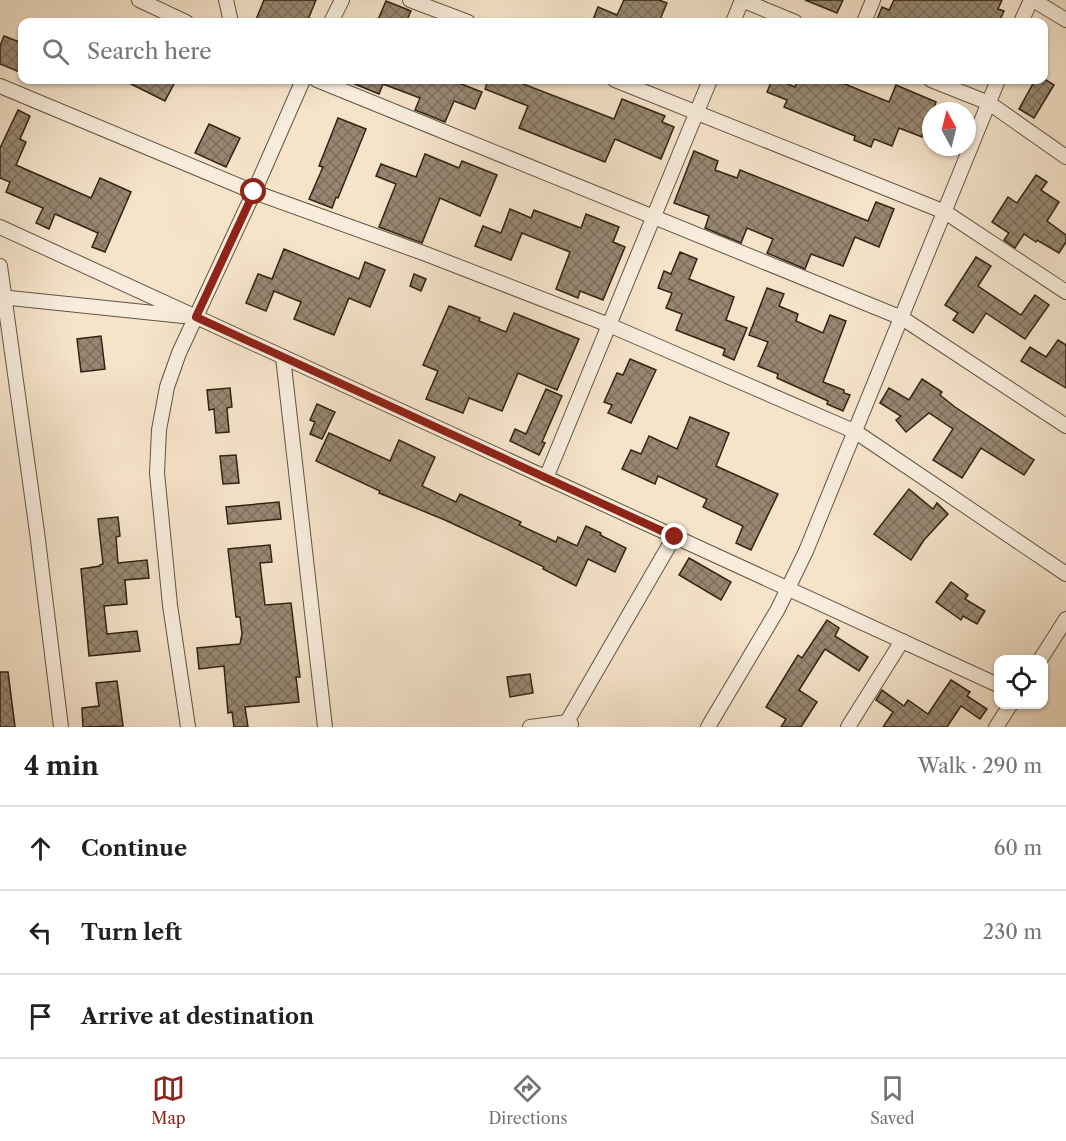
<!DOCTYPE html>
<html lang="en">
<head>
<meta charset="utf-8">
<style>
  body { margin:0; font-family:"Libre Caslon Text",serif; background:#f6f6f6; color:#202124 }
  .controls { position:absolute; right:18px; bottom:18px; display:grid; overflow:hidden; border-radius:12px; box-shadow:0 2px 4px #0004 }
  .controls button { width:54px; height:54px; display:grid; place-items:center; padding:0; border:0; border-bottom:2px solid #e0e0e0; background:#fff; color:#202124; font:30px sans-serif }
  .compass { position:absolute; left:922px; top:102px; width:54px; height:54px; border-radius:50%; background:#fff; box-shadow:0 2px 4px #0004; rotate:353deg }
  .stop { position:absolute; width:18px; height:18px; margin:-14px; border:4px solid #8f2418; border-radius:50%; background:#fff }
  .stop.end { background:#8f2418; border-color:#fff; box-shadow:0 2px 6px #0008 }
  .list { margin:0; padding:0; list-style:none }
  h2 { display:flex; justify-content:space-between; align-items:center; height:78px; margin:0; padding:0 24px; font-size:26px }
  h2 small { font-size:20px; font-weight:400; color:#757577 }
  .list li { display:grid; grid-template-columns:39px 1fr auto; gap:18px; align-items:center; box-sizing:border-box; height:84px; padding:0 24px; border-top:2px solid #e0e0e0 }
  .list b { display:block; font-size:22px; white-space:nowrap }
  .list em { font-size:20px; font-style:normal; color:#757577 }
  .icon { flex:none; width:33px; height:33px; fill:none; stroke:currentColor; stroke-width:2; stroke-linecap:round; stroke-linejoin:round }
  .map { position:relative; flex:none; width:1066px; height:727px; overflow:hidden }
  .search { position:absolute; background:#fff; box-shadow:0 2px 4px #0004; left:18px; right:18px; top:18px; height:66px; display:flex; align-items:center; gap:15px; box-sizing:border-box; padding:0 21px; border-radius:12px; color:#757577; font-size:22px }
  .sheet { height:330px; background:#fff }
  nav { display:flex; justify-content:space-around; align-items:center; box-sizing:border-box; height:84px; border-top:2px solid #e0e0e0; background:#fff; font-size:16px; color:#757577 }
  nav a { display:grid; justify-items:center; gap:3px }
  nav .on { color:#8f2418 }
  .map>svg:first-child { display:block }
  .building { fill:url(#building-cross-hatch); stroke:#312412; stroke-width:1.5 }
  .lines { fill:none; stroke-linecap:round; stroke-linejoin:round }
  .minor-casing { stroke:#625440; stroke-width:16 }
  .minor { stroke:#f8eddd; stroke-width:14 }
  .route { stroke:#8f2418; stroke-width:8 }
</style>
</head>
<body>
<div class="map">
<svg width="1066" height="727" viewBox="0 0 1066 727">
  <defs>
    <pattern id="building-cross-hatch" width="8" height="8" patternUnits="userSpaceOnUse" patternTransform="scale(1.5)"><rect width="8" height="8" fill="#978772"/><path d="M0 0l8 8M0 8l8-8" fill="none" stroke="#7c6e5c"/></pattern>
  </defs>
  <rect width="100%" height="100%" fill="#f5e3ca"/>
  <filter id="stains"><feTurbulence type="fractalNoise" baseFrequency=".00333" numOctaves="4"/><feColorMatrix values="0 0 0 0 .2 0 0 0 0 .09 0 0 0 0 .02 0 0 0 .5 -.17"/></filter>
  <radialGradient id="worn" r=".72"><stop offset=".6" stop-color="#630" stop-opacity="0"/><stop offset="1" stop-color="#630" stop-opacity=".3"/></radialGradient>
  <!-- building -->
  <g class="building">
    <path d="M 264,0 L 316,0 L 307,22 L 255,22 Z"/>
    <path d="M 624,0 L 659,0 L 667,3 L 659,22 L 592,22 L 598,7 L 617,15 Z"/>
    <path d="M 805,0 L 843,0 L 837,13 Z"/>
    <path d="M 894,0 L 1002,0 L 998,9 L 1004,11 L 999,22 L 876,22 L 882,7 L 889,10 Z"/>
    <path d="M 386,1 L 411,11 L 406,22 L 377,22 Z"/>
    <path d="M 4,36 L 22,43 L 22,73 L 0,64 L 0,46 Z"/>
    <path d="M 123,80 L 176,80 L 165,101 Z"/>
    <path d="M 345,80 L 451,80 L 482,92 L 475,109 L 454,101 L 445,122 L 415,110 L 420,98 L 383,84 L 379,94 Z"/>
    <path d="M 488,80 L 513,80 L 614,119 L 622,99 L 665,116 L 662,122 L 674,127 L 661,159 L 615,139 L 605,162 L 519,128 L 528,106 L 485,89 Z"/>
    <path d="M 772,80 L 778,80 L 795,87 L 798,80 L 835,80 L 889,102 L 896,85 L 936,102 L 933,111 L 931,111 L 922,137 L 899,128 L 892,146 L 874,139 L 871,147 L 854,140 L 855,136 L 784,107 L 787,100 L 767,92 Z"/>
    <path d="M 1035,80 L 1046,80 L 1054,85 L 1034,118 L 1019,109 Z"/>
    <path d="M 18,110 L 30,116 L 20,139 L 26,142 L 16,165 L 91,198 L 100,178 L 131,192 L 105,252 L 92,247 L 98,233 L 55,214 L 49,229 L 36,223 L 43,208 L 6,192 L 10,182 L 0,178 L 0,148 Z"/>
    <path d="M 338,118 L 366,129 L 338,198 L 336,197 L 332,208 L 309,199 L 323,167 L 319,166 Z"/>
    <path d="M 209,124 L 240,138 L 226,167 L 195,153 Z"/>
    <path d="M 694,151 L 718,161 L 715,170 L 737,178 L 740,170 L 868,221 L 876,202 L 894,209 L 879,247 L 855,237 L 843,266 L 811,254 L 805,269 L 767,253 L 773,239 L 747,228 L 741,243 L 705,228 L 709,216 L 674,203 Z"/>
    <path d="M 425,154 L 459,168 L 462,161 L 497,175 L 480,216 L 440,198 L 422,243 L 379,227 L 396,184 L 376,176 L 381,164 L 416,177 Z"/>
    <path d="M 1036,175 L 1047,182 L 1041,190 L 1059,202 L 1047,221 L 1066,235 L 1066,242 L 1059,253 L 1037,240 L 1036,242 L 1024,234 L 1015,248 L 1004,240 L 1009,233 L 992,222 L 1008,197 L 1017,203 Z"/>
    <path d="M 510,209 L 531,218 L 534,210 L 581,228 L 586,214 L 619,227 L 613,242 L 625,247 L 603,300 L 580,291 L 578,298 L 556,289 L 570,252 L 522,233 L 511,260 L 475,246 L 483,226 L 501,233 Z"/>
    <path d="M 284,249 L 359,279 L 365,262 L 385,270 L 370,307 L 349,298 L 334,335 L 294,319 L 301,302 L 274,291 L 266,311 L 246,303 L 258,274 L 272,279 Z"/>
    <path d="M 680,252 L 697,259 L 689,279 L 734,297 L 726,320 L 747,328 L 734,360 L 723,355 L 725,349 L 676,330 L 682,314 L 666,308 L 672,293 L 658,288 L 664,271 L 671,274 Z"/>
    <path d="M 976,257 L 991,266 L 978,286 L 1021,315 L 1035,295 L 1049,305 L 1025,339 L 986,313 L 973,333 L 953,320 L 958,313 L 945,305 Z"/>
    <path d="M 414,274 L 426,279 L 421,291 L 410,286 Z"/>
    <path d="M 767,288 L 784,294 L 779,306 L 798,314 L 796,321 L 823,333 L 830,315 L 846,321 L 823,382 L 844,390 L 844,393 L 850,395 L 843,411 L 827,404 L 828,401 L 777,378 L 778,374 L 758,366 L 768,342 L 749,335 Z"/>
    <path d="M 449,306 L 480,318 L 479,321 L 506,332 L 514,313 L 579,339 L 557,390 L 518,373 L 502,411 L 469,398 L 463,413 L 426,399 L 438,371 L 423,365 Z"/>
    <path d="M 101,336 L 105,369 L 81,372 L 77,339 Z"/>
    <path d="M 1058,340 L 1066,345 L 1066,388 L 1021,361 L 1030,347 L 1046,357 Z"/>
    <path d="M 630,359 L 656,370 L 631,423 L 608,413 L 612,405 L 604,402 L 617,373 L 623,375 Z"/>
    <path d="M 922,379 L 942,392 L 940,395 L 955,407 L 1034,460 L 1024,475 L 981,448 L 962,478 L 933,460 L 953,429 L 929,413 L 906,432 L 896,420 L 901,416 L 880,403 L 889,388 L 909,400 Z"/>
    <path d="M 230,388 L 232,407 L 227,408 L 229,432 L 216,433 L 214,409 L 209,410 L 207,390 Z"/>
    <path d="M 546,389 L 562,396 L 542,442 L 545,443 L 539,455 L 510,441 L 515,429 L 526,434 Z"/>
    <path d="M 317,404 L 335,412 L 322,439 L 310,434 L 315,422 L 310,420 Z"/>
    <path d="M 690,417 L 729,433 L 716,466 L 778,494 L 751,550 L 736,543 L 743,526 L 703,507 L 707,499 L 658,476 L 655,484 L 622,469 L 631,450 L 641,454 L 649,436 L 677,449 Z"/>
    <path d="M 329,433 L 390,461 L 399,440 L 435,457 L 422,486 L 456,502 L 460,494 L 521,522 L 519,525 L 556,542 L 558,537 L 577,546 L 586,526 L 601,533 L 600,535 L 626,548 L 615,572 L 588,559 L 576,586 L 543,569 L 544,567 L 511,551 L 445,520 L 379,493 L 380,491 L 316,461 Z"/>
    <path d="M 236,455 L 239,483 L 223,484 L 220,456 Z"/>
    <path d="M 909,489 L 933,509 L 937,503 L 948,514 L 924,540 L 911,560 L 874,534 Z"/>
    <path d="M 279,502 L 281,519 L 228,524 L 226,507 Z"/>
    <path d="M 118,517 L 120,536 L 116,537 L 118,563 L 147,560 L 149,578 L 125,580 L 127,604 L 104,606 L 107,634 L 137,631 L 140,651 L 89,656 L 81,569 L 100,566 L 100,565 L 103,564 L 98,519 Z"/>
    <path d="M 270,545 L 272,562 L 260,563 L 265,605 L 291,603 L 300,677 L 296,677 L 299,702 L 245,707 L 248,727 L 234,727 L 232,712 L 228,713 L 224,666 L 199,669 L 197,648 L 240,644 L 242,634 L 240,617 L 236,617 L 228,549 Z"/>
    <path d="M 689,558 L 731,582 L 721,600 L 679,575 Z"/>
    <path d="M 951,582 L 968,595 L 965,599 L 985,611 L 977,624 L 963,616 L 961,620 L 936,602 Z"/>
    <path d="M 827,620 L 839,628 L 835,636 L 868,657 L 859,671 L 825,649 L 799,690 L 817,702 L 801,727 L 781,727 L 786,719 L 766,707 L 798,655 L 802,658 Z"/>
    <path d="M 0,672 L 8,672 L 15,727 L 0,727 Z"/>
    <path d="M 530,674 L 533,693 L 510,697 L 507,677 Z"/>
    <path d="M 951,680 L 970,692 L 967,696 L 987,709 L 980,719 L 961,706 L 947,727 L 883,727 L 893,712 L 876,700 L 882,690 L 904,706 L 908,700 L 928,714 Z"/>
    <path d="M 117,681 L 123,726 L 83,727 L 82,708 L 99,706 L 96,683 Z"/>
  </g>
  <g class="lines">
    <defs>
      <g id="minor">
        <path d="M 139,0 L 186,22"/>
        <path d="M 226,0 L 231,22"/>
        <path d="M 410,0 L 468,22"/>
        <path d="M 742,0 L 795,22"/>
        <path d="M 1033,0 L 1066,20"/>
        <path d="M 331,22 L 342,0"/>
        <path d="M 733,22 L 742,0"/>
        <path d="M 864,22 L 873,0"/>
        <path d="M 1021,22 L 1031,0"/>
        <path d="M 317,80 L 902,318 L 1066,426"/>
        <path d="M 615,80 L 945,212 L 1066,292"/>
        <path d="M 931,80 L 989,103 L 1066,157"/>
        <path d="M 0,86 L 254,192 L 426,254 L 609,325 L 856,432 L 1066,574"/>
        <path d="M 0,227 L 998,685"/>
        <path d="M 0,266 L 37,532 L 61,727"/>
        <path d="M 0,297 L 183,316"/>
        <path d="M 283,357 L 325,727"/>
        <path d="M 546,478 L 710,80"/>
        <path d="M 1040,660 L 1066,619"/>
        <path d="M 188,727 L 170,605 L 157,473 L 159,430 L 167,387 L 179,353 L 254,192 L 303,80"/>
        <path d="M 530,727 L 568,722 L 571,724"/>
        <path d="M 564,727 L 674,537"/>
        <path d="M 708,727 L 778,609 L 806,551 L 998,80"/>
        <path d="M 848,727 L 902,641"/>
        <path d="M 996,727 L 1011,704"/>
      </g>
    </defs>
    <!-- minor casing -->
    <use href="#minor" class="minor-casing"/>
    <!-- minor -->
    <use href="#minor" class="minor"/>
  </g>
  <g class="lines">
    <!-- route -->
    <path class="route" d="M 254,192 L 196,317 L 675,537"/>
  </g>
  <rect width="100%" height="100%" filter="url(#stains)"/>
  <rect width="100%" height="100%" fill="url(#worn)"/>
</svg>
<div class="controls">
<button><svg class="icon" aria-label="locate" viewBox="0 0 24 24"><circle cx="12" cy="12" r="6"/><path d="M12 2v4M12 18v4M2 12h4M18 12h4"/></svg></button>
</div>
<svg class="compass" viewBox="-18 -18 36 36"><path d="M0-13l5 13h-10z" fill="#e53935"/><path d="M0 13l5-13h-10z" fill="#757577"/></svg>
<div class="stop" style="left:254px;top:192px"></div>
<div class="stop end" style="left:675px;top:537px"></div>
<div class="search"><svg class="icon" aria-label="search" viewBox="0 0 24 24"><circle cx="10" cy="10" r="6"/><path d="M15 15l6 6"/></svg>Search here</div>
</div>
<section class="sheet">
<h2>4 min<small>Walk · 290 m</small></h2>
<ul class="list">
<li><svg class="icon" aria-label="ahead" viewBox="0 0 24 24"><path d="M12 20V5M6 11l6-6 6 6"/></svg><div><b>Continue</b></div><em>60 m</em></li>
<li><svg class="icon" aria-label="left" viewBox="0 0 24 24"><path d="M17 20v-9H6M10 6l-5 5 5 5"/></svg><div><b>Turn left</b></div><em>230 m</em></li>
<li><svg class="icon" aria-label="arrive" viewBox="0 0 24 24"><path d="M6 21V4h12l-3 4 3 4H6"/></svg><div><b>Arrive at destination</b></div></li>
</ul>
</section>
<nav>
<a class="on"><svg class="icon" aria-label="map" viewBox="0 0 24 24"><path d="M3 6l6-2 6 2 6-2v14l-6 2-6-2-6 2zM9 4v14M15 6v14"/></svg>Map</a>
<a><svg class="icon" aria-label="directions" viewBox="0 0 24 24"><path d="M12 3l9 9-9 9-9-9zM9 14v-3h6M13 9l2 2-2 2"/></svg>Directions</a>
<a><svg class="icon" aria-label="saved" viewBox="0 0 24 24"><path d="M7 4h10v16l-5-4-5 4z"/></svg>Saved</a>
</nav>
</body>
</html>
